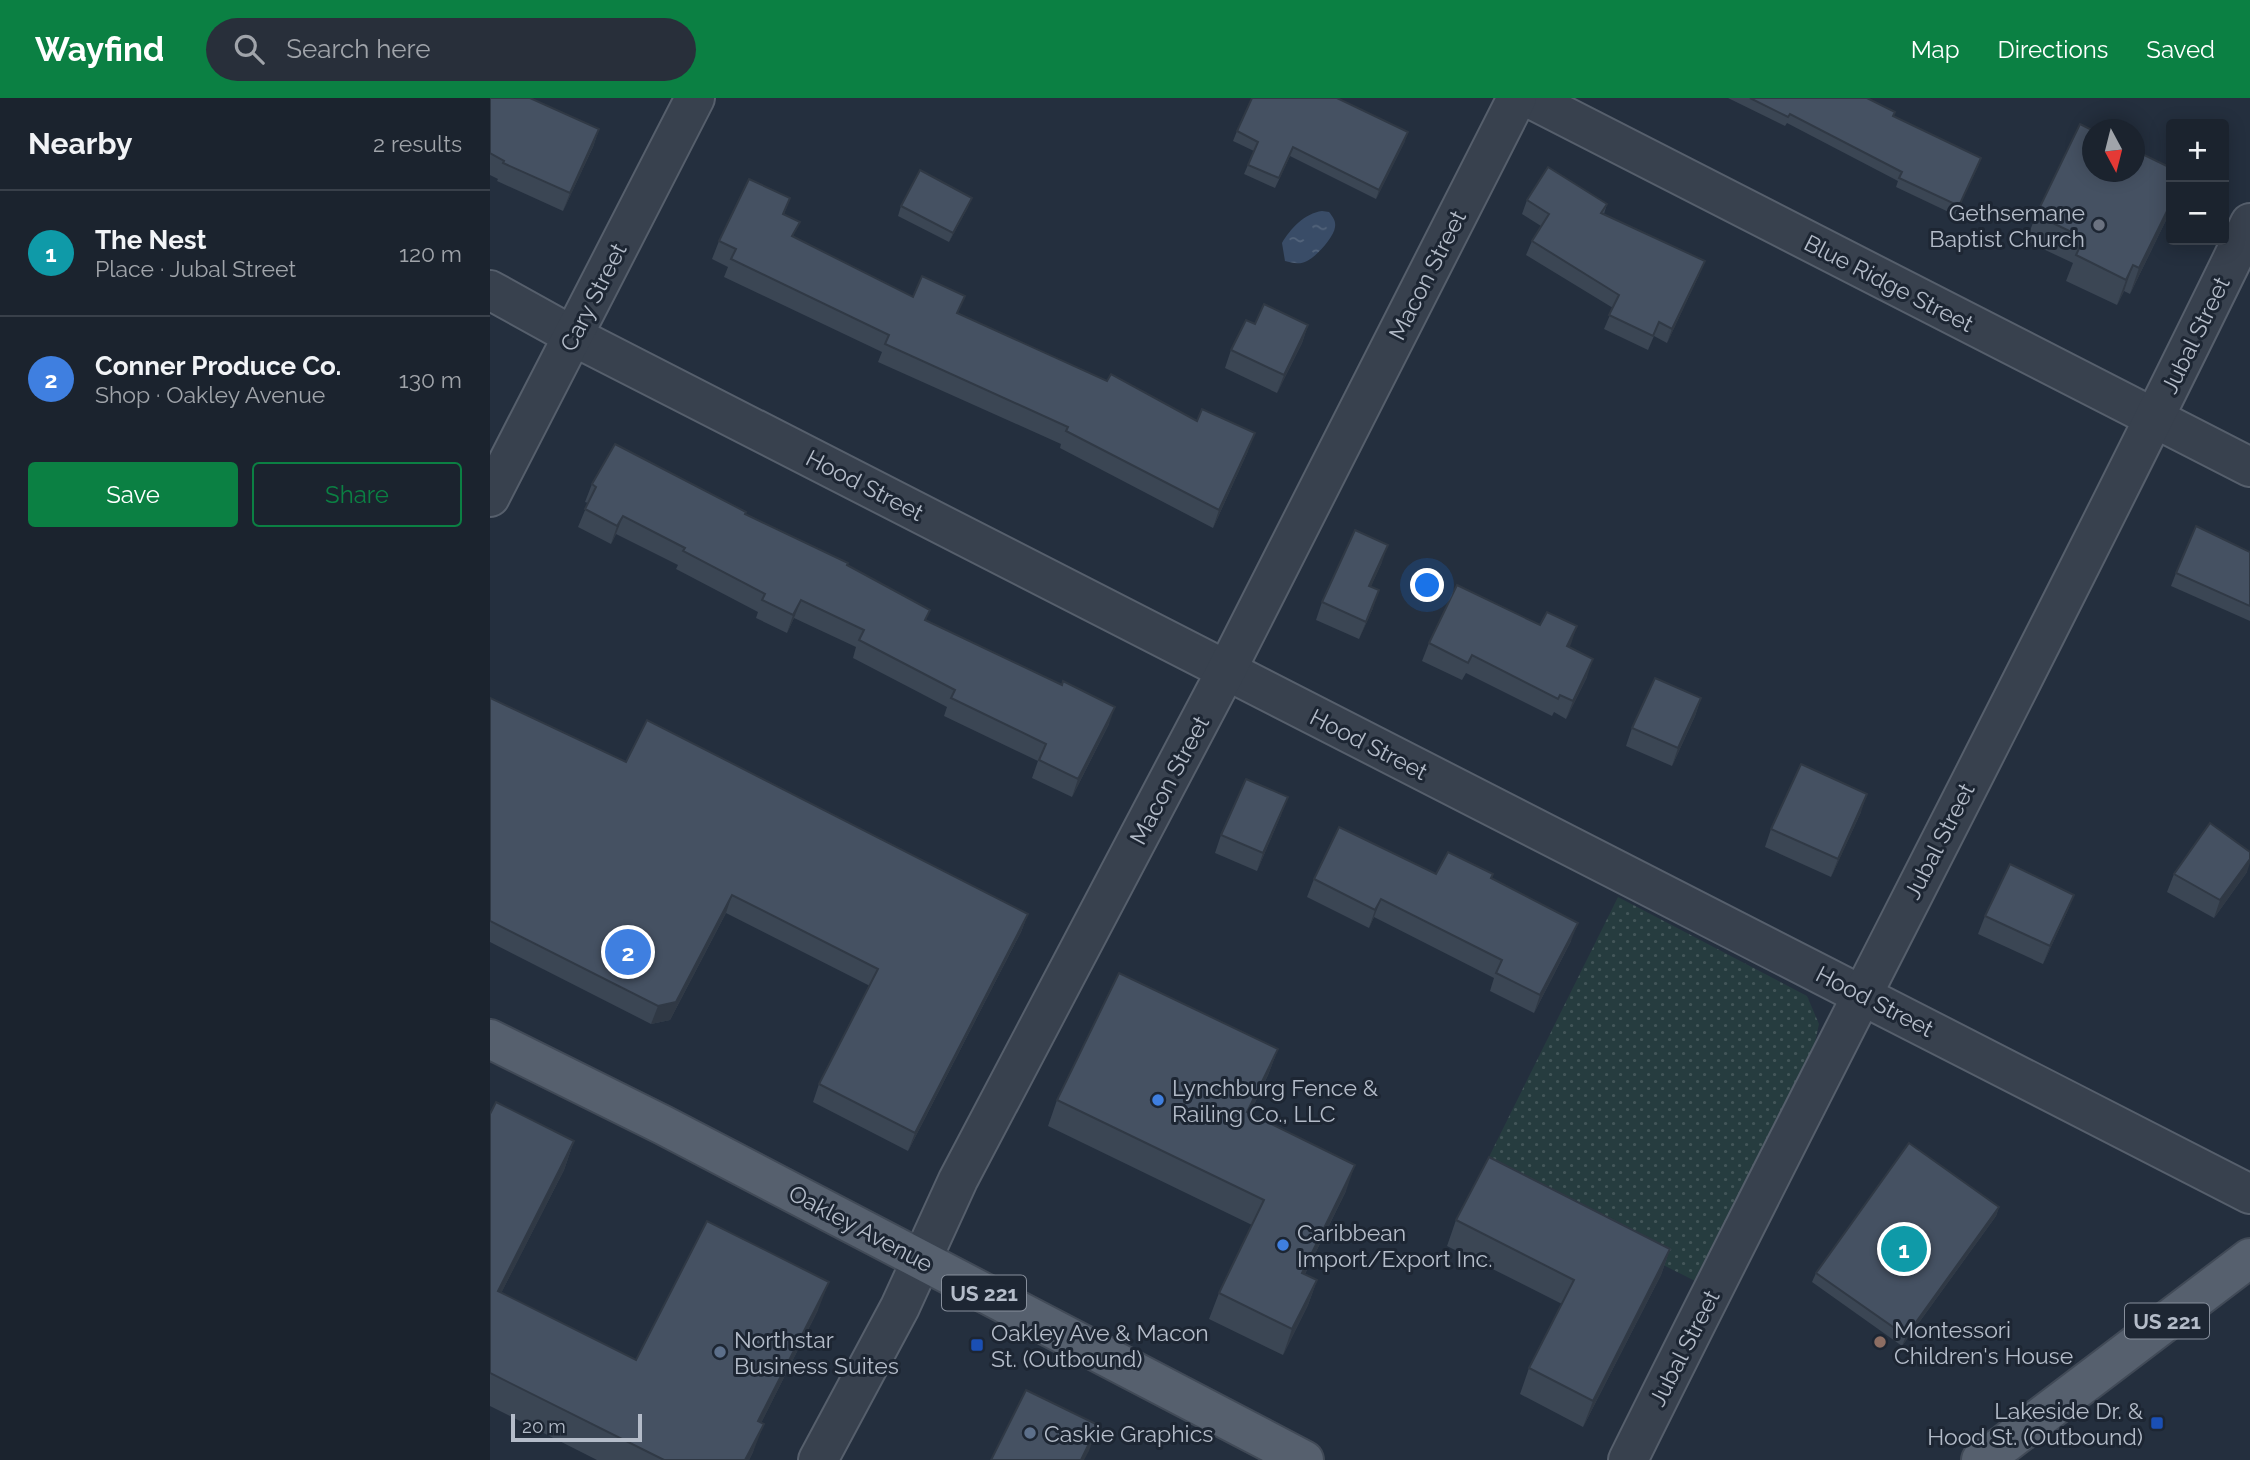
<!DOCTYPE html>
<html lang="en">
<head>
<meta charset="utf-8">
<style>
  body { margin:0; font-family:Raleway,sans-serif; background:#282f3a; color:#f1f3f6 }
  .controls { position:absolute; right:21px; top:21px; display:grid; overflow:hidden; border-radius:7px; box-shadow:0 4px 18px #0003 }
  .controls button { width:63px; height:63px; display:grid; place-items:center; padding:0; border:0; border-bottom:2px solid #39404a; background:#1b232e; color:#f1f3f6; font:35px sans-serif }
  .compass { position:absolute; left:1592px; top:21px; width:63px; height:63px; border-radius:50%; background:#1b232e; box-shadow:0 4px 18px #0003; rotate:173deg }
  .scale { position:absolute; left:21px; bottom:18px; width:131px; box-sizing:border-box; padding-left:7px; border:4px solid #b4bcc9; border-top:0; font-size:19px; line-height:24px; white-space:nowrap; color:#b4bcc9; -webkit-text-stroke:5px #1d2633; paint-order:stroke }
  .you { position:absolute; left:938px; top:488px; width:24px; height:24px; margin:-18px; border:5px solid #fff; border-radius:50%; background:#1a73e8; box-shadow:0 0 0 10px #1a73e833 }
  .badge { display:grid; place-items:center; width:46px; height:46px; border-radius:50%; background:#0b8043; color:#fff; font-size:23px; font-weight:700 }
  .pin { position:absolute; translate:-50% -50%; border:4px solid #fff; box-shadow:0 2px 7px #0006 }
  .list { margin:0; padding:0; list-style:none }
  h2 { display:flex; justify-content:space-between; align-items:center; height:91px; margin:0; padding:0 28px; font-size:30px }
  h2 small { font-size:23px; font-weight:400; color:#a0a4aa }
  .list li { display:grid; grid-template-columns:46px 1fr auto; gap:21px; align-items:center; box-sizing:border-box; height:126px; padding:0 28px; border-top:2px solid #39404a }
  .list b { display:block; font-size:26px; white-space:nowrap }
  .list p { margin:0; font-size:23px; white-space:nowrap; color:#a0a4aa }
  .list em { font-size:23px; font-style:normal; color:#a0a4aa }
  .actions { display:flex; gap:14px; padding:21px 28px }
  .actions a { flex:1; padding:16px 0; border:2px solid #0b8043; border-radius:7px; text-align:center; font-size:24px; color:#0b8043 }
  .actions .main { background:#0b8043; color:#fff }
  .icon { flex:none; width:38px; height:38px; fill:none; stroke:currentColor; stroke-width:2; stroke-linecap:round; stroke-linejoin:round }
  .map { position:relative; flex:none; width:1760px; height:1362px; overflow:hidden }
  header { display:flex; align-items:center; gap:42px; box-sizing:border-box; height:98px; padding:0 35px; background:#0b8043; color:#fff }
  header strong { font-size:33px }
  nav { display:flex; gap:38px; margin-inline-start:auto; font-size:24px }
  .search { width:490px; height:63px; background:#282f3a; display:flex; align-items:center; gap:18px; box-sizing:border-box; padding:0 24px; border-radius:38px; color:#a0a4aa; font-size:26px }
  main { display:flex }
  aside { flex:1; background:#1b232e }
  .map>svg:first-child { display:block }
  .grass { fill:url(#grass-dots) }
  .water { fill:url(#water-ripples) }
  .lines { fill:none; stroke-linecap:round; stroke-linejoin:round }
  .street-casing { stroke:#565f6c; stroke-width:42 }
  .primary-casing { stroke:#414a57; stroke-width:42 }
  .street { stroke:#38414e; stroke-width:38 }
  .primary { stroke:#56606e; stroke-width:38 }
  .wall { fill:#3b4654 }
  .shaded-wall { fill:#303945 }
  .building { fill:#455162; stroke:#303945; stroke-width:2 }
  .worship-dot { fill:#6b7280; stroke:#1d2633; stroke-width:2.5 }
  .shop-dot { fill:#3f7fe0; stroke:#1d2633; stroke-width:2.5 }
  .education-dot { fill:#8d6e63; stroke:#1d2633; stroke-width:2.5 }
  .transit-dot { fill:#1a4fb4; stroke:#1d2633; stroke-width:2.5 }
  .service-dot { fill:#5c6f8a; stroke:#1d2633; stroke-width:2.5 }
  .labels { text-anchor:middle; dominant-baseline:central; stroke-width:6; stroke-linejoin:round; paint-order:stroke }
  .shield { fill:#1d2633; stroke:#878f9c; stroke-width:2 }
  .shield-label { font-size:21px; font-weight:bold; fill:#b4bcc9 }
  .poi-label { font-size:23px; fill:#b4bcc9; stroke:#1d2633; text-anchor:start }
  .street-label { font-size:23px; fill:#b4bcc9; stroke:#1d2633 }
</style>
</head>
<body>
<header>
<strong>Wayfind</strong>
<div class="search"><svg class="icon" aria-label="search" viewBox="0 0 24 24"><circle cx="10" cy="10" r="6"/><path d="M15 15l6 6"/></svg>Search here</div>
<nav><a>Map</a><a>Directions</a><a>Saved</a></nav>
</header>
<main>
<aside>
<h2>Nearby<small>2 results</small></h2>
<ul class="list">
<li><span class="badge" style="background:#0f9aa8">1</span><div><b>The Nest</b><p>Place · Jubal Street</p></div><em>120 m</em></li>
<li><span class="badge" style="background:#3f7fe0">2</span><div><b>Conner Produce Co.</b><p>Shop · Oakley Avenue</p></div><em>130 m</em></li>
</ul>
<div class="actions"><a class="main">Save</a><a>Share</a></div>
</aside>
<div class="map">
<svg width="1760" height="1362" viewBox="0 0 1760 1362">
  <defs>
    <pattern id="grass-dots" width="8" height="8" patternUnits="userSpaceOnUse" patternTransform="scale(1.75)"><rect width="8" height="8" fill="#263c3f"/><path d="M2 2h.1M6 6h.1" fill="none" stroke="#435659" stroke-width="1.8" stroke-linecap="round"/></pattern>
    <pattern id="water-ripples" width="26" height="14" patternUnits="userSpaceOnUse" patternTransform="scale(1.75)"><rect width="26" height="14" fill="#394c67"/><path d="M2 4q2-2 4 0t4 0M15 11q2-2 4 0t4 0" fill="none" stroke="#53647b"/></pattern>
  </defs>
  <rect width="100%" height="100%" fill="#242f3e"/>
  <!-- grass -->
  <path class="grass" d="M 1128,799 L 1317,898 L 1329,926 L 1324,949 L 1295,1021 L 1207,1184 L 991,1075 Z"/>
  <!-- water -->
  <path class="water" d="M 832,113 L 839,114 C 843,119 846,123 845,129 C 844,139 826,159 817,163 C 810,167 802,165 795,163 L 792,145 C 800,131 815,115 832,113 Z"/>
  <g class="lines">
    <defs>
      <g id="street">
        <path d="M 1039,0 L 1760,369"/>
        <path d="M 0,192 L 83,238 L 1760,1096"/>
        <path d="M 0,399 L 205,0"/>
        <path d="M 328,1362 L 410,1209 L 468,1082 L 736,573 L 1027,0"/>
        <path d="M 1138,1362 C 1343,948 1558,540 1760,125"/>
      </g>
      <g id="primary">
        <path d="M 0,941 L 173,1027 L 814,1362"/>
        <path d="M 1491,1362 L 1516,1345 L 1760,1160"/>
      </g>
    </defs>
    <!-- street casing -->
    <use href="#street" class="street-casing"/>
    <!-- primary casing -->
    <use href="#primary" class="primary-casing"/>
    <!-- street -->
    <use href="#street" class="street"/>
    <!-- primary -->
    <use href="#primary" class="primary"/>
  </g>
  <!-- wall -->
  <g class="wall">
    <path d="M 0,0 L 109,31 L 103,49 L 73,113 L 7,83 L 8,81 L 0,77 Z"/>
    <path d="M 1238,0 L 1377,0 L 1403,19 L 1491,60 L 1465,117 L 1406,89 L 1408,83 L 1297,25 L 1295,28 Z"/>
    <path d="M 747,33 L 915,43 L 886,101 L 800,58 L 785,90 L 754,76 L 764,53 L 743,43 Z"/>
    <path d="M 300,100 L 294,116 L 304,139 L 423,199 L 468,216 L 758,353 L 723,430 L 570,350 L 571,346 L 388,264 L 392,254 L 234,179 L 238,169 L 222,161 L 229,143 Z"/>
    <path d="M 1037,102 L 1117,106 L 1114,116 L 1209,177 L 1177,245 L 1164,238 L 1158,252 L 1114,231 L 1123,210 L 1036,157 L 1042,143 L 1051,128 L 1032,116 Z"/>
    <path d="M 411,108 L 478,109 L 459,144 L 408,118 Z"/>
    <path d="M 1681,112 L 1640,196 L 1634,193 L 1627,207 L 1576,183 L 1583,165 L 1536,143 L 1546,117 Z"/>
    <path d="M 765,226 L 818,227 L 812,245 L 787,295 L 735,270 L 741,252 Z"/>
    <path d="M 102,386 L 255,416 L 358,468 L 436,522 L 619,626 L 582,699 L 542,680 L 548,663 L 454,618 L 457,609 L 363,560 L 366,549 L 304,520 L 297,535 L 266,520 L 268,514 L 186,471 L 188,467 L 126,436 L 121,446 L 88,429 L 98,405 L 95,404 Z"/>
    <path d="M 1760,454 L 1760,523 L 1681,488 L 1686,475 Z"/>
    <path d="M 892,464 L 881,488 L 883,510 L 869,541 L 826,522 L 832,504 Z"/>
    <path d="M 939,545 L 1079,549 L 1097,579 L 1076,621 L 1064,614 L 1062,618 L 976,575 L 972,582 L 932,563 Z"/>
    <path d="M 0,600 L 136,664 L 538,816 L 531,834 L 418,1053 L 323,1004 L 329,986 L 380,888 L 236,815 L 180,922 L 161,926 L 0,844 Z"/>
    <path d="M 1211,600 L 1205,618 L 1182,668 L 1136,648 L 1142,630 Z"/>
    <path d="M 1371,714 L 1341,779 L 1275,749 L 1281,731 Z"/>
    <path d="M 791,717 L 767,773 L 725,755 L 731,737 Z"/>
    <path d="M 1757,774 L 1724,820 L 1677,794 L 1684,776 Z"/>
    <path d="M 946,776 L 1001,780 L 1081,843 L 1044,915 L 1000,893 L 1004,880 L 884,819 L 879,830 L 817,799 L 824,781 Z"/>
    <path d="M 1584,797 L 1577,814 L 1553,866 L 1488,836 L 1495,818 Z"/>
    <path d="M 788,951 L 778,977 L 760,1015 L 856,1093 L 815,1176 L 827,1182 L 818,1207 L 793,1257 L 719,1221 L 729,1195 L 762,1127 L 558,1028 L 567,1002 Z"/>
    <path d="M 0,1016 L 84,1043 L 74,1072 L 11,1195 L 146,1262 L 328,1212 L 271,1325 L 263,1354 L 259,1362 L 107,1362 L 0,1308 Z"/>
    <path d="M 1509,1109 L 1506,1118 L 1412,1248 L 1322,1184 L 1326,1175 Z"/>
    <path d="M 966,1122 L 1180,1151 L 1171,1177 L 1093,1329 L 1030,1296 L 1039,1270 L 1072,1206 L 957,1148 Z"/>
  </g>
  <!-- shaded-wall -->
  <g class="shaded-wall">
    <path d="M 109,31 L 103,49 L 73,113 L 80,95 Z"/>
    <path d="M 918,34 L 915,43 L 886,101 L 889,92 Z"/>
    <path d="M 1491,60 L 1488,69 L 1465,117 L 1469,108 Z"/>
    <path d="M 482,100 L 478,109 L 459,144 L 463,135 Z"/>
    <path d="M 1681,105 L 1681,112 L 1640,196 L 1649,170 Z"/>
    <path d="M 1215,163 L 1209,177 L 1177,245 L 1182,231 Z"/>
    <path d="M 1643,167 L 1634,193 L 1627,207 L 1636,182 Z"/>
    <path d="M 818,227 L 812,245 L 787,295 L 794,277 Z"/>
    <path d="M 765,335 L 758,353 L 723,430 L 729,412 Z"/>
    <path d="M 133,418 L 126,436 L 121,446 L 127,428 Z"/>
    <path d="M 898,447 L 892,464 L 873,506 L 879,488 Z"/>
    <path d="M 889,492 L 883,510 L 869,541 L 876,524 Z"/>
    <path d="M 311,502 L 304,520 L 297,535 L 303,517 Z"/>
    <path d="M 1087,528 L 1081,546 L 1071,566 L 1077,548 Z"/>
    <path d="M 1103,561 L 1097,579 L 1076,621 L 1083,603 Z"/>
    <path d="M 1211,600 L 1205,618 L 1182,668 L 1188,650 Z"/>
    <path d="M 625,609 L 619,626 L 582,699 L 588,681 Z"/>
    <path d="M 1377,696 L 1371,714 L 1341,779 L 1348,761 Z"/>
    <path d="M 798,699 L 791,717 L 767,773 L 773,755 Z"/>
    <path d="M 1760,761 L 1760,765 L 1757,774 L 1724,820 L 1730,802 Z"/>
    <path d="M 242,797 L 236,815 L 180,922 L 161,926 L 168,908 Z"/>
    <path d="M 1584,797 L 1577,814 L 1553,866 L 1560,848 Z"/>
    <path d="M 891,801 L 884,819 L 879,830 L 885,812 Z"/>
    <path d="M 538,816 L 531,834 L 418,1053 L 425,1035 Z"/>
    <path d="M 1088,825 L 1081,843 L 1044,915 L 1050,897 Z"/>
    <path d="M 788,951 L 778,977 L 748,1040 L 757,1014 Z"/>
    <path d="M 84,1043 L 74,1072 L 0,1217 L 8,1193 Z"/>
    <path d="M 865,1067 L 856,1093 L 803,1200 L 812,1175 Z"/>
    <path d="M 1509,1109 L 1506,1118 L 1412,1248 L 1416,1238 Z"/>
    <path d="M 1180,1151 L 1171,1177 L 1093,1329 L 1103,1303 Z"/>
    <path d="M 827,1182 L 818,1207 L 793,1257 L 802,1231 Z"/>
    <path d="M 339,1184 L 328,1212 L 258,1351 L 268,1323 Z"/>
    <path d="M 274,1326 L 263,1354 L 259,1362 L 255,1362 Z"/>
    <path d="M 608,1327 L 599,1353 L 594,1362 L 591,1362 Z"/>
  </g>
  <!-- building -->
  <g class="building">
    <path d="M 0,0 L 40,0 L 109,31 L 80,95 L 13,65 L 14,63 L 0,55 Z"/>
    <path d="M 762,0 L 847,0 L 918,34 L 889,92 L 803,49 L 789,80 L 758,67 L 768,44 L 747,33 Z"/>
    <path d="M 1260,0 L 1377,0 L 1405,14 L 1403,18 L 1491,60 L 1469,108 L 1409,80 L 1412,74 L 1300,16 L 1298,19 Z"/>
    <path d="M 1590,26 L 1602,32 L 1602,74 L 1644,74 L 1644,52 L 1681,70 L 1681,105 L 1649,170 L 1643,167 L 1636,182 L 1586,157 L 1594,140 L 1546,117 Z"/>
    <path d="M 1058,69 L 1117,106 L 1111,115 L 1215,163 L 1182,231 L 1169,224 L 1163,238 L 1119,217 L 1129,197 L 1042,143 L 1059,116 L 1037,102 Z"/>
    <path d="M 430,72 L 482,100 L 463,135 L 411,108 Z"/>
    <path d="M 259,81 L 300,100 L 293,116 L 310,124 L 302,138 L 423,199 L 432,178 L 475,198 L 467,215 L 617,283 L 621,276 L 707,323 L 712,311 L 765,335 L 729,412 L 576,333 L 578,329 L 395,246 L 399,237 L 241,161 L 246,151 L 229,143 Z"/>
    <path d="M 774,206 L 818,227 L 794,277 L 741,252 L 756,222 L 765,226 Z"/>
    <path d="M 125,346 L 256,414 L 255,416 L 358,465 L 357,467 L 440,512 L 435,522 L 572,587 L 573,583 L 625,609 L 588,681 L 549,662 L 556,646 L 461,600 L 465,592 L 369,542 L 374,532 L 311,502 L 303,517 L 272,502 L 275,496 L 193,453 L 195,450 L 133,418 L 127,428 L 95,411 L 106,389 L 102,386 Z"/>
    <path d="M 1706,428 L 1760,454 L 1760,508 L 1686,475 Z"/>
    <path d="M 865,432 L 898,447 L 879,488 L 889,492 L 876,524 L 832,504 Z"/>
    <path d="M 967,487 L 1050,527 L 1057,514 L 1087,528 L 1077,548 L 1103,561 L 1083,603 L 1070,597 L 1068,601 L 982,557 L 978,565 L 939,545 Z"/>
    <path d="M 1165,580 L 1211,600 L 1188,650 L 1142,630 Z"/>
    <path d="M 0,600 L 136,664 L 157,622 L 538,816 L 425,1035 L 329,986 L 388,871 L 242,797 L 186,904 L 168,908 L 0,823 Z"/>
    <path d="M 1311,666 L 1377,696 L 1348,761 L 1281,731 Z"/>
    <path d="M 756,681 L 798,699 L 773,755 L 731,737 Z"/>
    <path d="M 1720,725 L 1760,754 L 1760,761 L 1730,802 L 1684,776 Z"/>
    <path d="M 849,729 L 946,776 L 958,754 L 1003,776 L 1001,780 L 1088,825 L 1050,897 L 1006,875 L 1012,862 L 891,801 L 885,812 L 824,781 Z"/>
    <path d="M 1520,766 L 1584,797 L 1560,848 L 1495,818 Z"/>
    <path d="M 629,875 L 788,951 L 757,1014 L 865,1067 L 812,1175 L 827,1182 L 802,1231 L 729,1195 L 774,1102 L 567,1002 Z"/>
    <path d="M 6,1004 L 84,1043 L 8,1193 L 146,1262 L 217,1123 L 339,1184 L 268,1323 L 274,1326 L 255,1362 L 174,1362 L 0,1275 L 0,1016 Z"/>
    <path d="M 1419,1045 L 1509,1109 L 1416,1238 L 1326,1175 Z"/>
    <path d="M 999,1059 L 1180,1151 L 1103,1303 L 1039,1270 L 1084,1182 L 966,1122 Z"/>
    <path d="M 536,1292 L 608,1327 L 591,1362 L 501,1362 Z"/>
  </g>
  <!-- markers -->
  <circle class="worship-dot" cx="1609" cy="127" r="7"/>
  <g class="shop-dot">
    <circle cx="668" cy="1002" r="7"/>
    <circle cx="793" cy="1147" r="7"/>
  </g>
  <circle class="education-dot" cx="1390" cy="1244" r="7"/>
  <g class="transit-dot">
    <rect x="480" y="1240" width="14" height="14" rx="3.5"/>
    <rect x="1660" y="1318" width="14" height="14" rx="3.5"/>
  </g>
  <g class="service-dot">
    <circle cx="230" cy="1254" r="7"/>
    <circle cx="540" cy="1335" r="7"/>
  </g>
  <g class="labels">
    <!-- shield labels -->
    <g class="shield">
      <rect x="452" y="1177.5" width="84" height="35" rx="5"/>
      <rect x="1635" y="1205.5" width="84" height="35" rx="5"/>
    </g>
    <g class="shield-label">
      <text x="494" y="1195">US 221</text>
      <text x="1677" y="1223">US 221</text>
    </g>
    <!-- poi labels -->
    <g class="poi-label">
      <text x="1595" y="114" text-anchor="end">Gethsemane<tspan x="1595" dy="26">Baptist Church</tspan></text>
      <text x="682" y="989">Lynchburg Fence &amp;<tspan x="682" dy="26">Railing Co., LLC</tspan></text>
      <text x="807" y="1134">Caribbean<tspan x="807" dy="26">Import/Export Inc.</tspan></text>
      <text x="1404" y="1231">Montessori<tspan x="1404" dy="26">Children's House</tspan></text>
      <text x="501" y="1234">Oakley Ave &amp; Macon<tspan x="501" dy="26">St. (Outbound)</tspan></text>
      <text x="244" y="1241">Northstar<tspan x="244" dy="26">Business Suites</tspan></text>
      <text x="1653" y="1312" text-anchor="end">Lakeside Dr. &amp;<tspan x="1653" dy="26">Hood St. (Outbound)</tspan></text>
      <text x="554" y="1335">Caskie Graphics</text>
    </g>
    <!-- street labels -->
    <g class="street-label">
      <text transform="translate(937 177) rotate(-63)">Macon Street</text>
      <text transform="translate(1399 185) rotate(27)">Blue Ridge Street</text>
      <text transform="translate(103 199) rotate(-63)">Cary Street</text>
      <text transform="translate(1705 237) rotate(-64)">Jubal Street</text>
      <text transform="translate(375 387) rotate(27)">Hood Street</text>
      <text transform="translate(879 646) rotate(27)">Hood Street</text>
      <text transform="translate(679 682) rotate(-62)">Macon Street</text>
      <text transform="translate(1449 743) rotate(-63)">Jubal Street</text>
      <text transform="translate(1385 903) rotate(27)">Hood Street</text>
      <text transform="translate(371 1130) rotate(28)">Oakley Avenue</text>
      <text transform="translate(1194 1250) rotate(-63)">Jubal Street</text>
    </g>
  </g>
</svg>
<div class="controls">
<button>+</button>
<button>−</button>
</div>
<svg class="compass" viewBox="-18 -18 36 36"><path d="M0-13l5 13h-10z" fill="#e53935"/><path d="M0 13l5-13h-10z" fill="#a0a4aa"/></svg>
<div class="scale">20 m</div>
<div class="you"></div>
<div class="pin badge" style="left:1414px;top:1151px;background:#0f9aa8">1</div>
<div class="pin badge" style="left:138px;top:854px;background:#3f7fe0">2</div>
</div>
</main>
</body>
</html>
